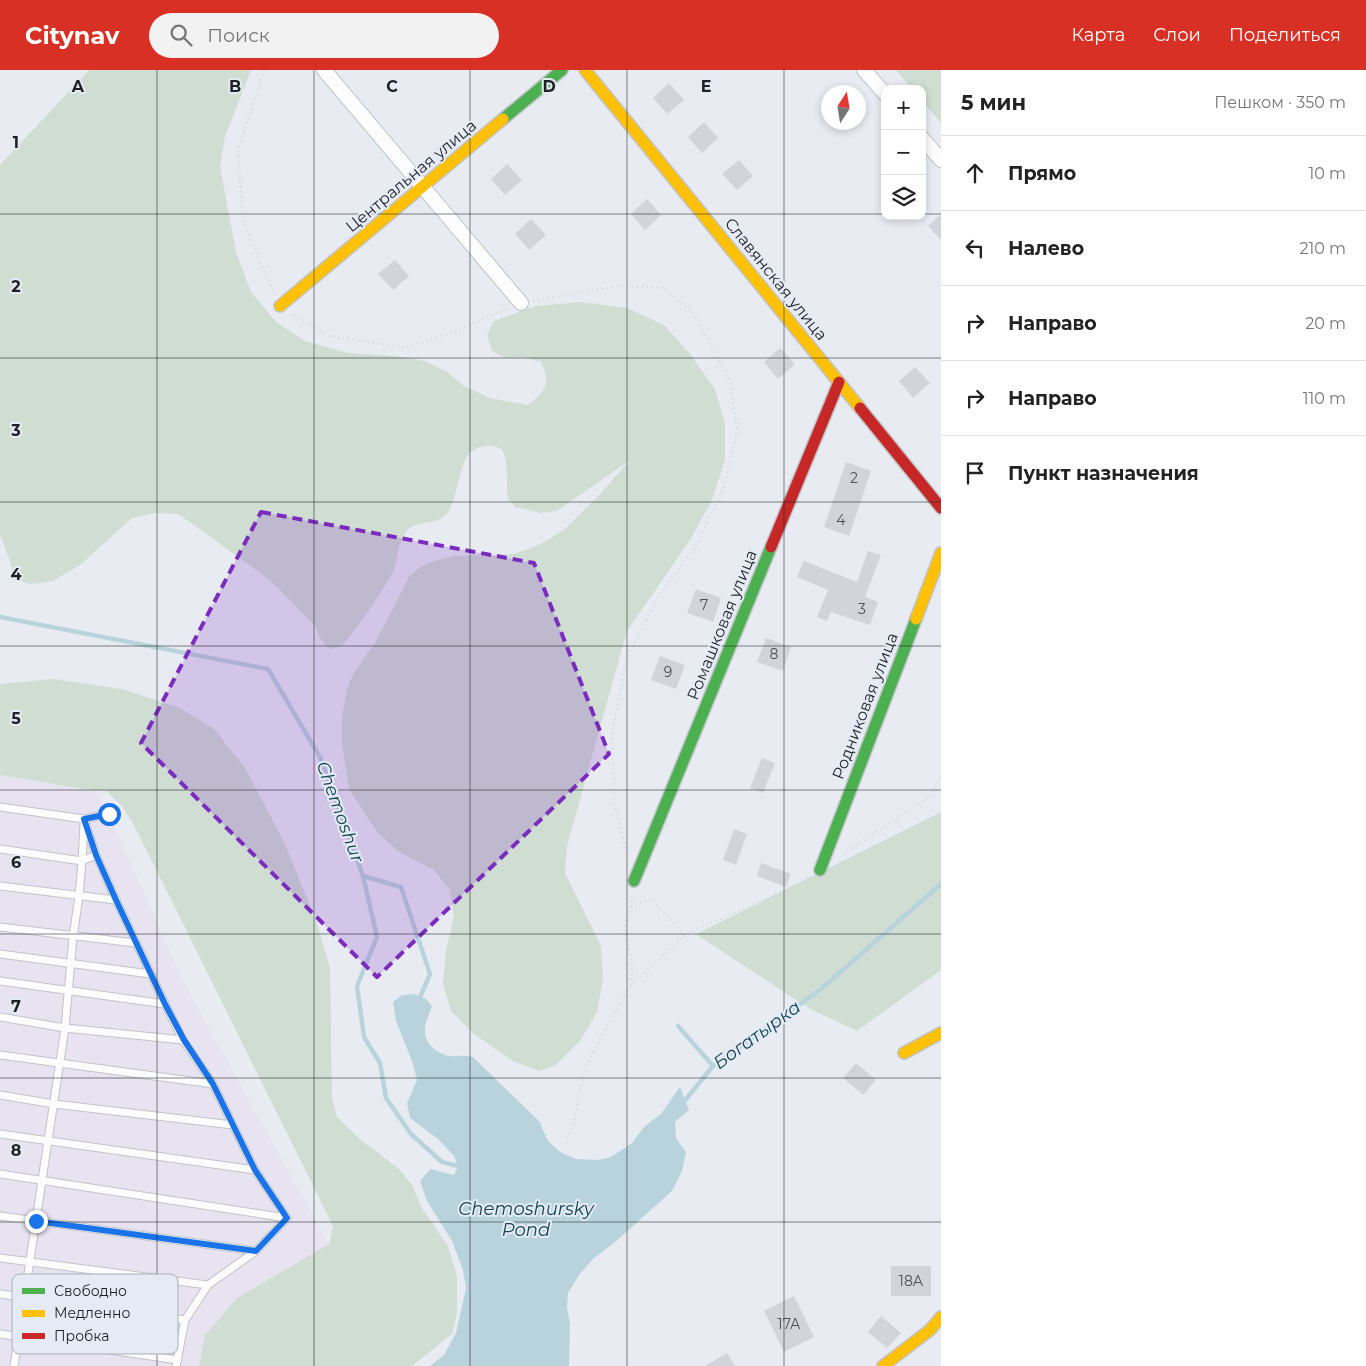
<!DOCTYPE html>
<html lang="ru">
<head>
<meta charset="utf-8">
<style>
  body { margin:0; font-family:Montserrat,sans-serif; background:#f2f2f2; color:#222 }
  .controls { position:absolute; right:15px; top:15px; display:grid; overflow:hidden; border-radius:10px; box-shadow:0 2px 8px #0003 }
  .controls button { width:45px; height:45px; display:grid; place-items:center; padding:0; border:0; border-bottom:1px solid #e0e0e0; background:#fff; color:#222; font:25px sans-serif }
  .compass { position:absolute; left:821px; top:15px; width:45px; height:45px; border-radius:50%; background:#fff; box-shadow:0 2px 8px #0003; rotate:12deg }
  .stop { position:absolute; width:15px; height:15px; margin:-11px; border:4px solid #1a73e8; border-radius:50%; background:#fff }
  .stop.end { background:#1a73e8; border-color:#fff; box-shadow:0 1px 5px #0008 }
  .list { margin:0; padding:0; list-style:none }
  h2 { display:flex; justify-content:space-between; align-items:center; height:65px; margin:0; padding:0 20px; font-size:21px }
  h2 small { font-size:16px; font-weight:400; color:#767676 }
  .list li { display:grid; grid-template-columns:32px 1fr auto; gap:15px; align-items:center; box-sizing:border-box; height:75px; padding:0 20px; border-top:1px solid #e0e0e0 }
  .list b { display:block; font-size:19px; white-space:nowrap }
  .list em { font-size:16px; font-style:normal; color:#767676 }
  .icon { flex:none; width:28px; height:28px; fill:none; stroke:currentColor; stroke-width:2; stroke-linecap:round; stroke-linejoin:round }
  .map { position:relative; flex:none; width:941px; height:1296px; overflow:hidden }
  header { display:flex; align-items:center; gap:30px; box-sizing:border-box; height:70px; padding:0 25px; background:#d93025; color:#fff }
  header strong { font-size:24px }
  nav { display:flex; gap:28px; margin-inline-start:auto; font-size:18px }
  .search { width:350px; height:45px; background:#f2f2f2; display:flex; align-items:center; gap:12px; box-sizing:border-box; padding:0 18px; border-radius:28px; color:#767676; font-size:19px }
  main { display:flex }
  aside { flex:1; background:#fff }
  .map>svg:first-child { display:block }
  .industrial { fill:#e8e3f0 }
  .green { fill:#cfddd3 }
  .water { fill:#b9d3dd }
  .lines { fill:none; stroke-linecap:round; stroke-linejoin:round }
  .stream { stroke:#b9d3dd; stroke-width:4.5 }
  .building { fill:#d2d4d9 }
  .lane-casing { stroke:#c0c3c8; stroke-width:9 }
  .street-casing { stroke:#c0c3c8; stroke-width:16 }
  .fast-casing { stroke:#c0c3c8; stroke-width:14 }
  .slow-casing { stroke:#c0c3c8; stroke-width:14 }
  .jam-casing { stroke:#c0c3c8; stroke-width:14 }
  .path { stroke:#d4d5d7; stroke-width:2.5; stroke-dasharray:1 4; stroke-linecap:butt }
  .lane { stroke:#fcfcfd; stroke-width:7 }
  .street { stroke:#fcfcfd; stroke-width:14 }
  .fast { stroke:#4caf50; stroke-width:11 }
  .slow { stroke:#ffc107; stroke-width:11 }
  .jam { stroke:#c62828; stroke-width:11 }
  .route { stroke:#1a73e8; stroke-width:6 }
  .marked { fill:#7b2cbf; fill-opacity:0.2; stroke:#7b2cbf; stroke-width:4; stroke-dasharray:10 6; stroke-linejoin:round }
  .grid { fill:none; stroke:#1e2024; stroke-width:1; stroke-opacity:0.55 }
  .labels { text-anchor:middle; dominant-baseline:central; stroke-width:4; stroke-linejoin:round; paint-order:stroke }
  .number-label { font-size:14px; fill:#4d4f53 }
  .street-label { font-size:16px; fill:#1e2024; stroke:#e5ebf5 }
  .water-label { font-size:18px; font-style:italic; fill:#134554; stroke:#e5ebf5 }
  .key { fill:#e5ebf5; stroke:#a9aeb6; stroke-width:1 }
  .key-label { font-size:14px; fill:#1e2024 }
  .grid-label { font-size:16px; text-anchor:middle; font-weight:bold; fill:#1e2024; stroke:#e5ebf5; stroke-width:4; stroke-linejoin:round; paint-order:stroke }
</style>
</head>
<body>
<header>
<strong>Citynav</strong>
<div class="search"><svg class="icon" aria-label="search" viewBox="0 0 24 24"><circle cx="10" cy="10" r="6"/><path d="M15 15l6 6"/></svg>Поиск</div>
<nav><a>Карта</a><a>Слои</a><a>Поделиться</a></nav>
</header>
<main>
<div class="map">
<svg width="941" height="1296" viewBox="0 0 941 1296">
  <rect width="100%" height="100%" fill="#e8ecf2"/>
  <!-- industrial -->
  <path class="industrial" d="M 0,705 L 95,721 L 109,744 L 183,911 L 329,1174 L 237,1228 L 205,1265 L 199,1296 L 0,1296 Z"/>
  <!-- green -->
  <g class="green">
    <path d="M 89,0 L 251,0 L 225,67 L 220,96 L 236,182 L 251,222 L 276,252 L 305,271 L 348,283 L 396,286 L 425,291 L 447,302 L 464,316 L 490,328 L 528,335 C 546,321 551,314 541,292 L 522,287 L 506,288 L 492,281 L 487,265 L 494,251 L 535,236 L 581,232 L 627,238 L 664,255 L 690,284 L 715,319 L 725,353 L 725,390 L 712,430 L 690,470 L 627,561 L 567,776 L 565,803 L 601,876 L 603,910 L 597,942 L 580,971 L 556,995 L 539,1001 L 513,991 L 474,964 L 451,941 L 443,913 L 446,880 L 454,847 L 450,820 L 434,800 L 399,782 L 377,762 L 349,719 L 342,675 L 342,647 L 347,620 L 352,606 L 376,571 L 409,507 L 420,497 L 434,491 L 455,486 L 514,484 L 541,474 L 565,459 L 601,423 L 630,390 L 557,441 L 541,443 L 515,437 L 508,429 C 506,418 509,389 502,380 C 499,376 490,375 485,376 C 477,377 470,381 466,388 C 458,404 458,425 448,442 C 439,458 414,447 404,465 C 397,477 398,490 393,502 C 388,513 350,570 341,576 C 338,577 333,578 330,579 L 321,570 L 315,556 L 271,511 L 201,460 L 178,444 L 155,443 L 132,448 L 80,495 L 53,511 L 31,514 L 15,510 L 9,489 L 0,464 L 0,95 Z"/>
    <path d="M 896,0 L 941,0 L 941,53 L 922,31 L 922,19 L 912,19 Z"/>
    <path d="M 53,609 L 122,619 L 180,638 L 214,659 L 245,698 L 284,772 L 317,853 L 330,898 L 332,1028 L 337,1047 L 361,1070 L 399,1099 L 412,1115 L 423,1140 L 448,1176 L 457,1206 L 457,1243 L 452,1264 L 412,1296 L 199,1296 L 205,1265 L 237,1228 L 329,1174 L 333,1156 L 134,755 L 122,736 L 105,720 L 95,721 L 0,705 L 0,614 Z"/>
    <path d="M 941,742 L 941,900 L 857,961 L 810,939 L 696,864 Z"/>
  </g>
  <!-- water -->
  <path class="water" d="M 414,924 L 426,929 L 432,936 C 430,943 425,952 425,959 C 424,973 436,983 449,986 C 458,987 462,984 473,987 L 539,1051 L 548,1071 L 560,1082 L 576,1089 L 598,1090 L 611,1087 L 632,1073 L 644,1057 L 661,1044 L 680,1017 L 689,1040 L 675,1052 L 676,1068 L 686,1082 L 682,1101 L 672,1121 L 614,1173 L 593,1189 L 579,1205 L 568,1223 L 567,1237 L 570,1254 L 569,1296 L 430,1296 L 444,1285 L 456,1263 L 466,1218 L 463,1200 L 452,1171 L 427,1131 L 420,1111 L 430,1099 L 454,1105 L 458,1097 L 454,1086 L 438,1069 L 410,1048 L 407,1033 L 417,1010 L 413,994 L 396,951 L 393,932 L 402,925 Z"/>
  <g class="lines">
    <!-- stream -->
    <g class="stream">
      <path d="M 0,547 L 268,599 L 320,687 L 363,806 L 401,817 L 430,904 L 418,932"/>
      <path d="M 363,806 L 377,867 L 357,916 L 364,967 L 380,993 L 386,1028 L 411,1064 L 442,1092 L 462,1097"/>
      <path d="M 678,956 L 713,996"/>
      <path d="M 682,1034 L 713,996 L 821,919 L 941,814"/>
    </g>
  </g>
  <!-- building -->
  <g class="building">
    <path d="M 669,13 L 684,30 L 667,44 L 653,28 Z"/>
    <path d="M 704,52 L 718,68 L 702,83 L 688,67 Z"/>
    <path d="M 739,90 L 753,106 L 737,120 L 722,104 Z"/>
    <path d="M 507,94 L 522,110 L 505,125 L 491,109 Z"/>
    <path d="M 647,129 L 661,145 L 645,160 L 631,144 Z"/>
    <path d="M 941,144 L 941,170 L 928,156 Z"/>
    <path d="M 531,149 L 546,165 L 529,180 L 515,164 Z"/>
    <path d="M 395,190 L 409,206 L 393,220 L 378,204 Z"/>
    <path d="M 780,278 L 795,294 L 778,309 L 764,292 Z"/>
    <path d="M 915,297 L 930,313 L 913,328 L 899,311 Z"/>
    <path d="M 846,392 L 871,401 L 849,466 L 824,457 Z"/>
    <path d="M 868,481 L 881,485 L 865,527 L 878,532 L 870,555 L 831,542 L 827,551 L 817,547 L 828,520 L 797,507 L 804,491 L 857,512 Z"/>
    <path d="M 696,519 L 721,528 L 713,552 L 687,543 Z"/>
    <path d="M 766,568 L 791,577 L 783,601 L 757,592 Z"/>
    <path d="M 660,586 L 685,595 L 676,619 L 651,610 Z"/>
    <path d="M 762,688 L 775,693 L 763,723 L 750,718 Z"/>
    <path d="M 734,759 L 747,764 L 736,795 L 723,790 Z"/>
    <path d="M 761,793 L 791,804 L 786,817 L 757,806 Z"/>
    <path d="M 856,993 L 876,1010 L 863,1025 L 843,1008 Z"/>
    <rect x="891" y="1196" width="40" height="30"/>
    <path d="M 794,1226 L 814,1267 L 784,1282 L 764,1241 Z"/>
    <path d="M 881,1246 L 901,1263 L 887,1278 L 868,1262 Z"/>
    <path d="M 727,1283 L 735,1296 L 705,1296 Z"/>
  </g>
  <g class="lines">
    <defs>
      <g id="lane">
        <path d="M 0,737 L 84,749 L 109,744"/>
        <path d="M 84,749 L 96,785 L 116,830 L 165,934 L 183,970 L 213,1014 L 255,1100 L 287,1148 L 256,1181 L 208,1215 L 185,1250 L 176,1296"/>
        <path d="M 0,779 L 82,791 L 96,785"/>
        <path d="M 0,816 L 116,830"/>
        <path d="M 0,857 L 135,873"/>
        <path d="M 0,884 L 150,904"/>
        <path d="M 0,911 L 165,934"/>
        <path d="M 0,947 L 65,958 L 183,970"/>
        <path d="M 0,985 L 213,1014"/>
        <path d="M 0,1025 L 54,1034 L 233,1055"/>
        <path d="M 0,1064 L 255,1100"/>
        <path d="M 0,1104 L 287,1148"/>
        <path d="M 0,1146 L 256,1181"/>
        <path d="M 0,1188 L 208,1215"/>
        <path d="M 0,1224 L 185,1250"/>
        <path d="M 0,1264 L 178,1290"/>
        <path d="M 14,1296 L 65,958 L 73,867 L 79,826 L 82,791 L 84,754"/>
      </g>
      <g id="street">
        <path d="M 324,0 L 521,233"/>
        <path d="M 864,0 L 885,24"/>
        <path d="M 922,68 L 941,90"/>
      </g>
      <g id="fast">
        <path d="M 503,49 L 562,0"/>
        <path d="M 820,800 L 916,549"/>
        <path d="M 634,811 L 771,477"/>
      </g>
      <g id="slow">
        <path d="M 585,0 L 860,338"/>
        <path d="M 280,236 L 503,49"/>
        <path d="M 916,549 L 941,483"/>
        <path d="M 904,983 L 941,963"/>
        <path d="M 883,1296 L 930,1260 L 941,1247"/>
      </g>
      <g id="jam">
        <path d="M 860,338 L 941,438"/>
        <path d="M 771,477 L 839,312"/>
      </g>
    </defs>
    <!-- lane casing -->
    <use href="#lane" class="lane-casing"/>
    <!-- street casing -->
    <use href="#street" class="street-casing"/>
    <!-- fast casing -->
    <use href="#fast" class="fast-casing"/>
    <!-- slow casing -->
    <use href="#slow" class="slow-casing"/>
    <!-- jam casing -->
    <use href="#jam" class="jam-casing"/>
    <!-- path -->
    <g class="path">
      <path d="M 264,0 L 238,81 L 243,152 L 273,221"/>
      <path d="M 533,231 L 618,216 L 661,217 L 695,245 L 730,312 L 737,359 L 724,418 L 698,472 L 659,526 L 627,587 L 612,664 L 614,733 L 627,783"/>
      <path d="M 294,245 L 329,266 L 406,277 L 453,262 L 509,238"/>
      <path d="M 843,784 L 932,725 L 941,706"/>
      <path d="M 631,837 L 632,826"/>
      <path d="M 631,915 L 632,892 L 624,858 L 631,837 L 651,829 L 685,865"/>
      <path d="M 566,1073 L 574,1053 L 579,1021 L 591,985 L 630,916 L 685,865 L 787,819 L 807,807"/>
    </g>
    <!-- lane -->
    <use href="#lane" class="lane"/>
    <!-- street -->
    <use href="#street" class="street"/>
    <!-- fast -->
    <use href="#fast" class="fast"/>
    <!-- slow -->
    <use href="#slow" class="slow"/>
    <!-- jam -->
    <use href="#jam" class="jam"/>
  </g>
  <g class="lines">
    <!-- route -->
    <path class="route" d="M 36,1151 L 256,1181 L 287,1148 L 255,1100 L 213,1014 L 184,970 L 165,934 L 116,830 L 96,785 L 84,749 L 109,744"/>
  </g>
  <!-- marked area -->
  <path class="marked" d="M 261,442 L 534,493 L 609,684 L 377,907 L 141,673 Z"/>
  <!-- grid -->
  <path class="grid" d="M 157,0 L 157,1296M 314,0 L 314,1296M 470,0 L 470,1296M 627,0 L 627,1296M 784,0 L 784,1296M 0,144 L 885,144M 922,144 L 941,144M 0,288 L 941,288M 0,432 L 941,432M 0,576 L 941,576M 0,720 L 941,720M 0,864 L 941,864M 0,1008 L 941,1008M 0,1152 L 941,1152"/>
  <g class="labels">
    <!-- number labels -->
    <g class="number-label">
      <text x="854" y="408">2</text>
      <text x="841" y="450">4</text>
      <text x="704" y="535">7</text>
      <text x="862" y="539">3</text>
      <text x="774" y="584">8</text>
      <text x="668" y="602">9</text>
      <text x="911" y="1211">18А</text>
      <text x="789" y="1254">17А</text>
    </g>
    <!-- street labels -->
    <g class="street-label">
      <text transform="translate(411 106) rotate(-40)">Центральная улица</text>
      <text transform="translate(776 209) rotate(51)">Славянская улица</text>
      <text transform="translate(722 555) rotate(-68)">Ромашковая улица</text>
      <text transform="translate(865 636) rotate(-69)">Родниковая улица</text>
    </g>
    <!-- water labels -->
    <g class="water-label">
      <text transform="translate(340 742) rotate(70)">Chemoshur</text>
      <text transform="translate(757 965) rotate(-36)">Богатырка</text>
      <text x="526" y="1139">Chemoshursky<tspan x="526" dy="21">Pond</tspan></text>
    </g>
  </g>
  <!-- legend -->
  <rect x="12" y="1204" width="166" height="80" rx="8" class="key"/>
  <rect x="22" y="1218" width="23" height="6" fill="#4caf50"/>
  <rect x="22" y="1240" width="23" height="7" fill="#ffc107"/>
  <rect x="22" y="1263" width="23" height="6" fill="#c62828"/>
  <g class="key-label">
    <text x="54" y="1226">Свободно</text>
    <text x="54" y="1248">Медленно</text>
    <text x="54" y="1271">Пробка</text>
  </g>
  <g class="grid-label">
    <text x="78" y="22">A</text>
    <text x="235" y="22">B</text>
    <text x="392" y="22">C</text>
    <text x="549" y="22">D</text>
    <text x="706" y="22">E</text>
    <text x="16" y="78">1</text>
    <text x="16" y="222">2</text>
    <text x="16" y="366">3</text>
    <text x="16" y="510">4</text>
    <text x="16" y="654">5</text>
    <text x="16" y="798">6</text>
    <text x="16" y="942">7</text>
    <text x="16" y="1086">8</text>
  </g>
</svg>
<div class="controls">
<button>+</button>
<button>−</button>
<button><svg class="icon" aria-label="layers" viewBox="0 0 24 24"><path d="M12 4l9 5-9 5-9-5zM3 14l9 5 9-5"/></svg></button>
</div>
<svg class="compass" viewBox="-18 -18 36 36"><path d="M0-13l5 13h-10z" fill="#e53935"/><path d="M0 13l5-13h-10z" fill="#767676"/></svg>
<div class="stop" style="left:109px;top:744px"></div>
<div class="stop end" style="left:36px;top:1151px"></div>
</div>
<aside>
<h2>5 мин<small>Пешком · 350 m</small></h2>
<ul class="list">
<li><svg class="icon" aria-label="ahead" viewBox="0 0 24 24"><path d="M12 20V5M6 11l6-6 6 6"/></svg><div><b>Прямо</b></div><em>10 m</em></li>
<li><svg class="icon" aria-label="left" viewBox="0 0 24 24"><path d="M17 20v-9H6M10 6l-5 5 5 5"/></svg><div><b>Налево</b></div><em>210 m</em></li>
<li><svg class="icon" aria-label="right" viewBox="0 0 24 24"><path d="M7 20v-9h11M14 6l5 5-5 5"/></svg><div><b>Направо</b></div><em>20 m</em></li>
<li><svg class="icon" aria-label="right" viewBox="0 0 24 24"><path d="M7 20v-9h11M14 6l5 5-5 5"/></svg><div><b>Направо</b></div><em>110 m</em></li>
<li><svg class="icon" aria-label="arrive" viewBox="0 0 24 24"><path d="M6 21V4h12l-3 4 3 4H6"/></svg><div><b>Пункт назначения</b></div></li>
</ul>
</aside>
</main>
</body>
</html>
